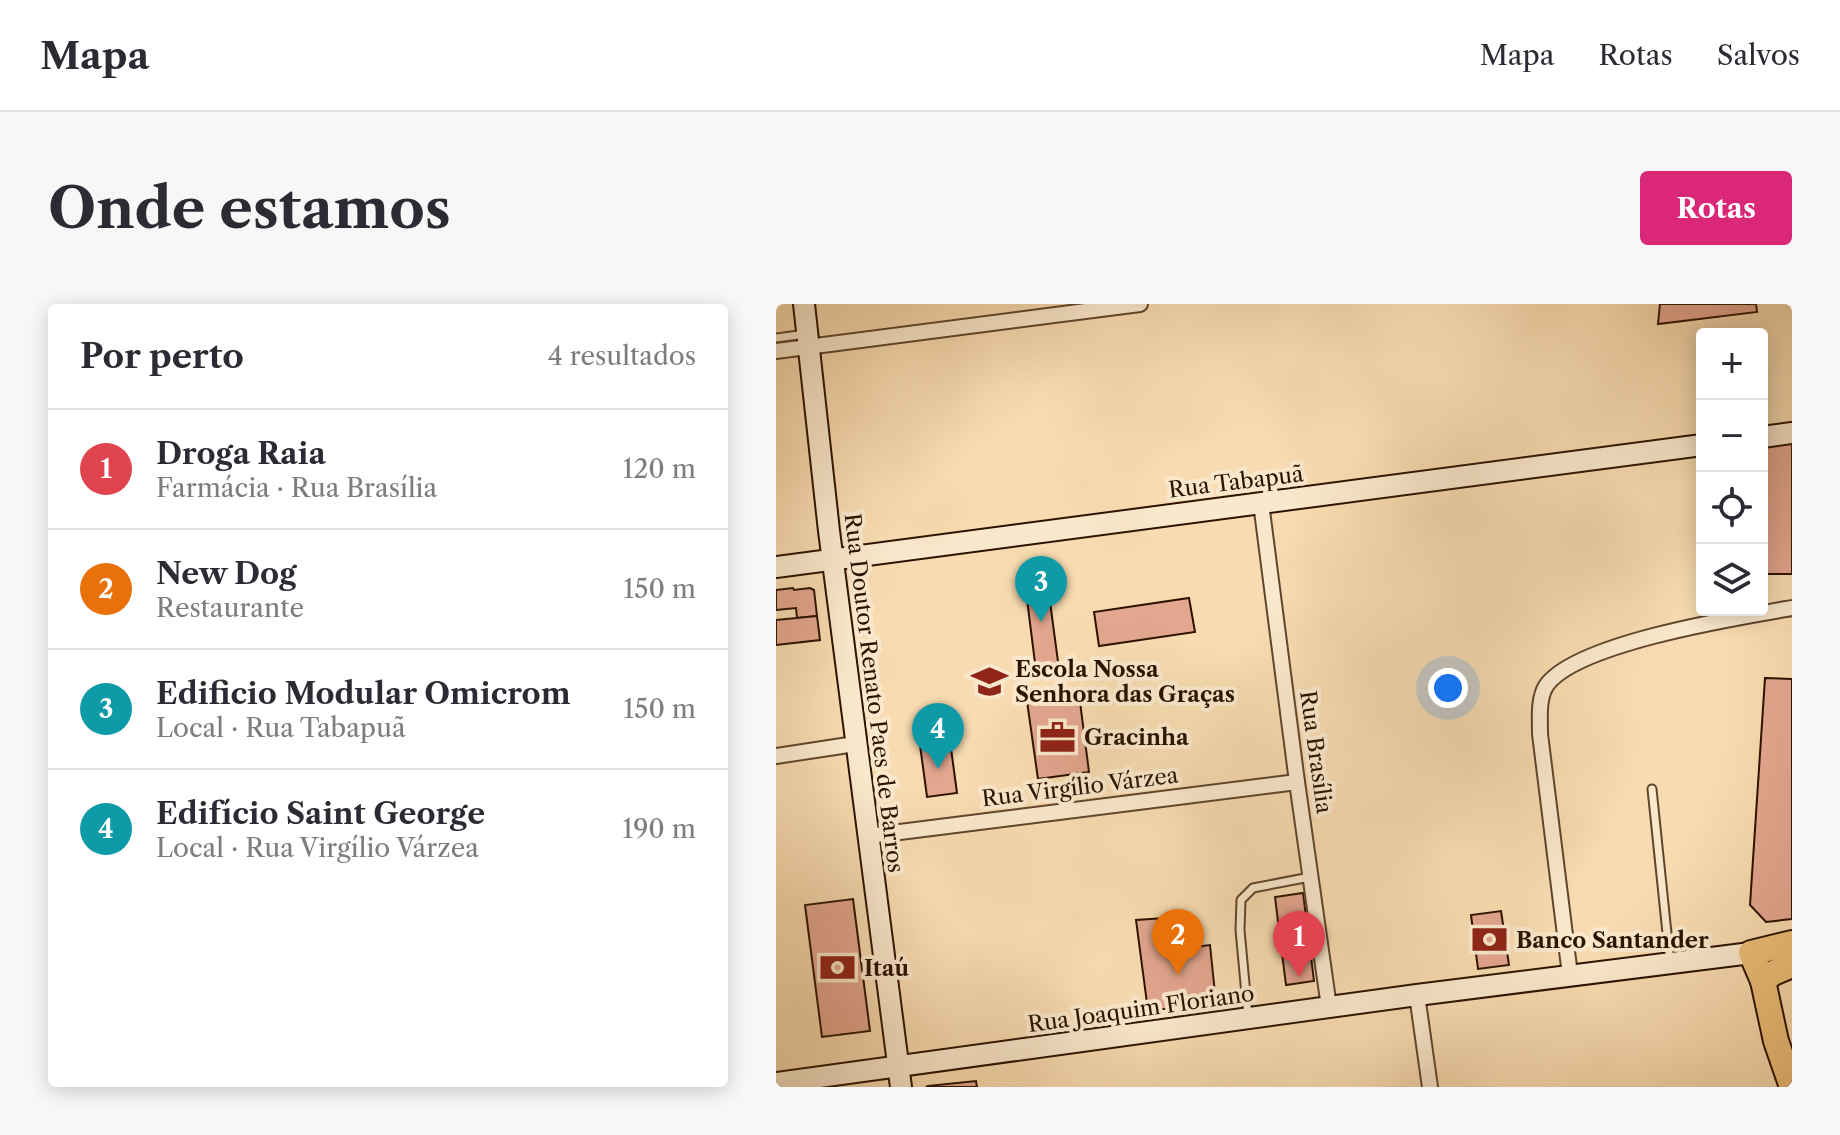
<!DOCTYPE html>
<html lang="pt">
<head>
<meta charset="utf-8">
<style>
  body { margin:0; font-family:"Libre Caslon Text",serif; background:#f7f7f7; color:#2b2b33 }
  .controls { position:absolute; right:24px; top:24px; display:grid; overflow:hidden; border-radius:8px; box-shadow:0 4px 20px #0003 }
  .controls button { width:72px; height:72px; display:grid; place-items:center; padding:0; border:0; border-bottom:2px solid #e1e1e2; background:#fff; color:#2b2b33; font:40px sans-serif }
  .you { position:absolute; left:672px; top:384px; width:28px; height:28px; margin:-20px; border:6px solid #fff; border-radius:50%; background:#1a73e8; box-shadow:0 0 0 12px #1a73e833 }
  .badge { display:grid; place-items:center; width:52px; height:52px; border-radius:50%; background:#db2777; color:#fff; font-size:26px; font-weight:700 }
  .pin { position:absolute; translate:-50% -66px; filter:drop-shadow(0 2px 4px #0008) }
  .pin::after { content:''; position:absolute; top:42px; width:28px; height:24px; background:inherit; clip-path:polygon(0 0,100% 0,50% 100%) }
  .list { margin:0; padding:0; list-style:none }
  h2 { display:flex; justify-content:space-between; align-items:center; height:104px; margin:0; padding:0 32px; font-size:34px }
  h2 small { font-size:26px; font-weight:400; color:#7c7c81 }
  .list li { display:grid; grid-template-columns:52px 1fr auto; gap:24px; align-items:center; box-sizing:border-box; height:120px; padding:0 32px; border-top:2px solid #e1e1e2 }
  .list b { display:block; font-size:30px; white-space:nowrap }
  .list p { margin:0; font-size:26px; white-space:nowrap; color:#7c7c81 }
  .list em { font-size:26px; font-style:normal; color:#7c7c81 }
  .icon { flex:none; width:44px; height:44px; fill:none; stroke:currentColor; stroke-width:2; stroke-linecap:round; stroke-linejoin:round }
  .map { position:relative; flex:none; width:1016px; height:783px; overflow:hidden; border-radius:8px }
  header { display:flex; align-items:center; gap:48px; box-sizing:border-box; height:112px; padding:0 40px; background:#fff; border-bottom:2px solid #e1e1e2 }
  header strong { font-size:38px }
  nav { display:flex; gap:44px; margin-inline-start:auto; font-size:28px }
  .intro { display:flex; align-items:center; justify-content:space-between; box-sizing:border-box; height:192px; padding:0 48px }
  h1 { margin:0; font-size:56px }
  .button { padding:20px 36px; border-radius:8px; background:#db2777; color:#fff; font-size:28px; font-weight:700 }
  main { display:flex; gap:48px; padding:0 48px }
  aside { flex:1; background:#fff; border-radius:8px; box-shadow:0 4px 20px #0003 }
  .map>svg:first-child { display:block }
  .building { fill:#e3a68f; stroke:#2c1300; stroke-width:2 }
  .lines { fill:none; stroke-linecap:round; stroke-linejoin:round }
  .lane-casing { stroke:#5f452c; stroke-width:11 }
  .street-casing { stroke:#5f452c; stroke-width:18 }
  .secondary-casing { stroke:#2c1300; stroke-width:24 }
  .primary-casing { stroke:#2c1300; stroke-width:28 }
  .lane { stroke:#fae8cc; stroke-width:7 }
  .street { stroke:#fae8cc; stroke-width:14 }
  .secondary { stroke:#fae8cc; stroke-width:20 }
  .primary { stroke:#ecbe78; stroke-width:24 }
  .labels { text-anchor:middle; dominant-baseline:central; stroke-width:8; stroke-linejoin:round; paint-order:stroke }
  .street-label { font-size:22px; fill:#2c1300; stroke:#fae8cc }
  .poi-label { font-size:22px; font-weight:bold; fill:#2c1300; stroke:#fae8cc; text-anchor:start }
</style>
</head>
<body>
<header>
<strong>Mapa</strong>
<nav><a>Mapa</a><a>Rotas</a><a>Salvos</a></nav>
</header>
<div class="intro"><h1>Onde estamos</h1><a class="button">Rotas</a></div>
<main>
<aside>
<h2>Por perto<small>4 resultados</small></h2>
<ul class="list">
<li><span class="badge" style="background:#e0444e">1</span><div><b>Droga Raia</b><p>Farmácia · Rua Brasília</p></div><em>120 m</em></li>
<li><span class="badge" style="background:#e8710a">2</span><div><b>New Dog</b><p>Restaurante</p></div><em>150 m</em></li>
<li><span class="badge" style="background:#0f9aa8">3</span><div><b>Edificio Modular Omicrom</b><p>Local · Rua Tabapuã</p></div><em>150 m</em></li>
<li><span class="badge" style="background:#0f9aa8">4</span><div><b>Edifício Saint George</b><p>Local · Rua Virgílio Várzea</p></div><em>190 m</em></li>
</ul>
</aside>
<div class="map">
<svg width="1016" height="783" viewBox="0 0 1016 783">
  <rect width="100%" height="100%" fill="#f8dbb0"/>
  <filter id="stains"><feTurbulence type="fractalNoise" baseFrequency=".0025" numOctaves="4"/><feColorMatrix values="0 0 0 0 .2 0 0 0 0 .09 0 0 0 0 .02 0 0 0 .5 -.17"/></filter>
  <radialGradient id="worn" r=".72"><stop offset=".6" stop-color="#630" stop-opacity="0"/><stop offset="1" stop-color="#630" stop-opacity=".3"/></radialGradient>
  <!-- building -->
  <g class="building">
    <path d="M 884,0 L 980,0 L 981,8 L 882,20 Z"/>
    <path d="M 1016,134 L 1016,270 L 986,270 L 986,138 Z"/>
    <path d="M 270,268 L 283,365 L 260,367 L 248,271 Z"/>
    <path d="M 17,284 L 18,286 L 34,284 L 38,286 L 41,312 L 21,314 L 20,304 L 0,306 L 0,286 Z"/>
    <path d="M 413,294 L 419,328 L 323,342 L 318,308 Z"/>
    <path d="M 41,312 L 44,336 L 0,341 L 0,316 Z"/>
    <path d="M 989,374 L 1016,375 L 1016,615 L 990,618 L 974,601 Z"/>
    <path d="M 303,390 L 313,468 L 262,475 L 251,397 Z"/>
    <path d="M 174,437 L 181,489 L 151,493 L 144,441 Z"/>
    <path d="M 527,589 L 538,677 L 510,681 L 499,593 Z"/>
    <path d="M 77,595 L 94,727 L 46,733 L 29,601 Z"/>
    <path d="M 725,607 L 733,661 L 702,665 L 695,611 Z"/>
    <path d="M 405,613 L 409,644 L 434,641 L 440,699 L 372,707 L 360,616 Z"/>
    <path d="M 200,777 L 201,783 L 150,783 L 152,782 Z"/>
  </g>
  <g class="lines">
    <defs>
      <g id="lane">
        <path d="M 0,34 L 30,30"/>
        <path d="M 876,485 L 894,658"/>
        <path d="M 472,712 L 464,626 L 465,596 L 477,584 L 534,573"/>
      </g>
      <g id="street">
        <path d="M 0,47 L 364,0"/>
        <path d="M 485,199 L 521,478 L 553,703"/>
        <path d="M 0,452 L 79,440"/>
        <path d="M 92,532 L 521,478"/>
        <path d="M 794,671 L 764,430 C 764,415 762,395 770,382 C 799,339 963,313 1016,304"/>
        <path d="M 641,691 L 654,783"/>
      </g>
      <g id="secondary">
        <path d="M 28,0 L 53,227 L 125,783"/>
        <path d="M 986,133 L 1016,129"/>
        <path d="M 0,263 L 926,141"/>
        <path d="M 0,779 L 641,691 L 975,649"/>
      </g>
      <g id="primary">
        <path d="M 1016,639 L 975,649 L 987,677 L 1000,737 L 1016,783"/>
        <path d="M 987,677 L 997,669 L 1016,661"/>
      </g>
    </defs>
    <!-- lane casing -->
    <use href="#lane" class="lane-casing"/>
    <!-- street casing -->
    <use href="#street" class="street-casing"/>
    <!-- secondary casing -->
    <use href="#secondary" class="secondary-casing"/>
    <!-- primary casing -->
    <use href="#primary" class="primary-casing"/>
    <!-- lane -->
    <use href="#lane" class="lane"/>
    <!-- street -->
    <use href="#street" class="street"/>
    <!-- secondary -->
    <use href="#secondary" class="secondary"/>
    <!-- primary -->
    <use href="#primary" class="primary"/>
  </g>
  <!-- icons -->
  <defs>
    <symbol id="school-bare" viewBox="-9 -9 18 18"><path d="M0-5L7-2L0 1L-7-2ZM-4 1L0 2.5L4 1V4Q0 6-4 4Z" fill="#8f2418" stroke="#fae8cc" stroke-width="2.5" paint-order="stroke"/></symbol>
    <symbol id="office-bare" viewBox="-9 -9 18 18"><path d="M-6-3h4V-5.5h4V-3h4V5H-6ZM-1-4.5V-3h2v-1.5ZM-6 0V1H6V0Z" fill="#8f2418" stroke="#fae8cc" stroke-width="2.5" paint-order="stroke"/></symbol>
    <symbol id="bank-bare" viewBox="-9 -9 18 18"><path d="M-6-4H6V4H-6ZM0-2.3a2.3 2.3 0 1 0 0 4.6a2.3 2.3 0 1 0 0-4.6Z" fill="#8f2418" stroke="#fae8cc" stroke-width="2.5" paint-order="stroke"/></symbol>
  </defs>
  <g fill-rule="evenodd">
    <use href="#school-bare" x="188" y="352" width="51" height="51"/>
    <use href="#office-bare" x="256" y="408" width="51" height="51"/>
    <use href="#bank-bare" x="688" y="610" width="51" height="51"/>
    <use href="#bank-bare" x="36" y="638" width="51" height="51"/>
  </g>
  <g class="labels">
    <!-- street labels -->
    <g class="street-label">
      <text transform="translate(460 178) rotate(-7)">Rua Tabapuã</text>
      <text transform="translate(98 389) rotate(83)">Rua Doutor Renato Paes de Barros</text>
      <text transform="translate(540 448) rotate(82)">Rua Brasília</text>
      <text transform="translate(304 483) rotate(-7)">Rua Virgílio Várzea</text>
      <text transform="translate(365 705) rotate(-8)">Rua Joaquim Floriano</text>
    </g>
    <!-- poi labels -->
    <g class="poi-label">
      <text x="239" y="365">Escola Nossa<tspan x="239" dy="25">Senhora das Graças</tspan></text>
      <text x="308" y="433">Gracinha</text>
      <text x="740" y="636">Banco Santander</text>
      <text x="88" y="664">Itaú</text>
    </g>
  </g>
  <rect width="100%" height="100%" filter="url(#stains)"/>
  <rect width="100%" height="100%" fill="url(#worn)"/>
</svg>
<div class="controls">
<button>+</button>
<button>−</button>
<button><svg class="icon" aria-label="locate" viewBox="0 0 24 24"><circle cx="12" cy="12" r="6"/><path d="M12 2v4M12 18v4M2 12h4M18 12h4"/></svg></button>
<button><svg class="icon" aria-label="layers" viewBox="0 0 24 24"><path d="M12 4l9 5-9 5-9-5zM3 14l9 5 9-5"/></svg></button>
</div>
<div class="you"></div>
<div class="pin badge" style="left:523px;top:673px;background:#e0444e">1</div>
<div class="pin badge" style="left:402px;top:671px;background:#e8710a">2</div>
<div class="pin badge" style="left:265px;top:318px;background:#0f9aa8">3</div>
<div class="pin badge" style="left:162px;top:465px;background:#0f9aa8">4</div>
</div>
</main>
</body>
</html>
